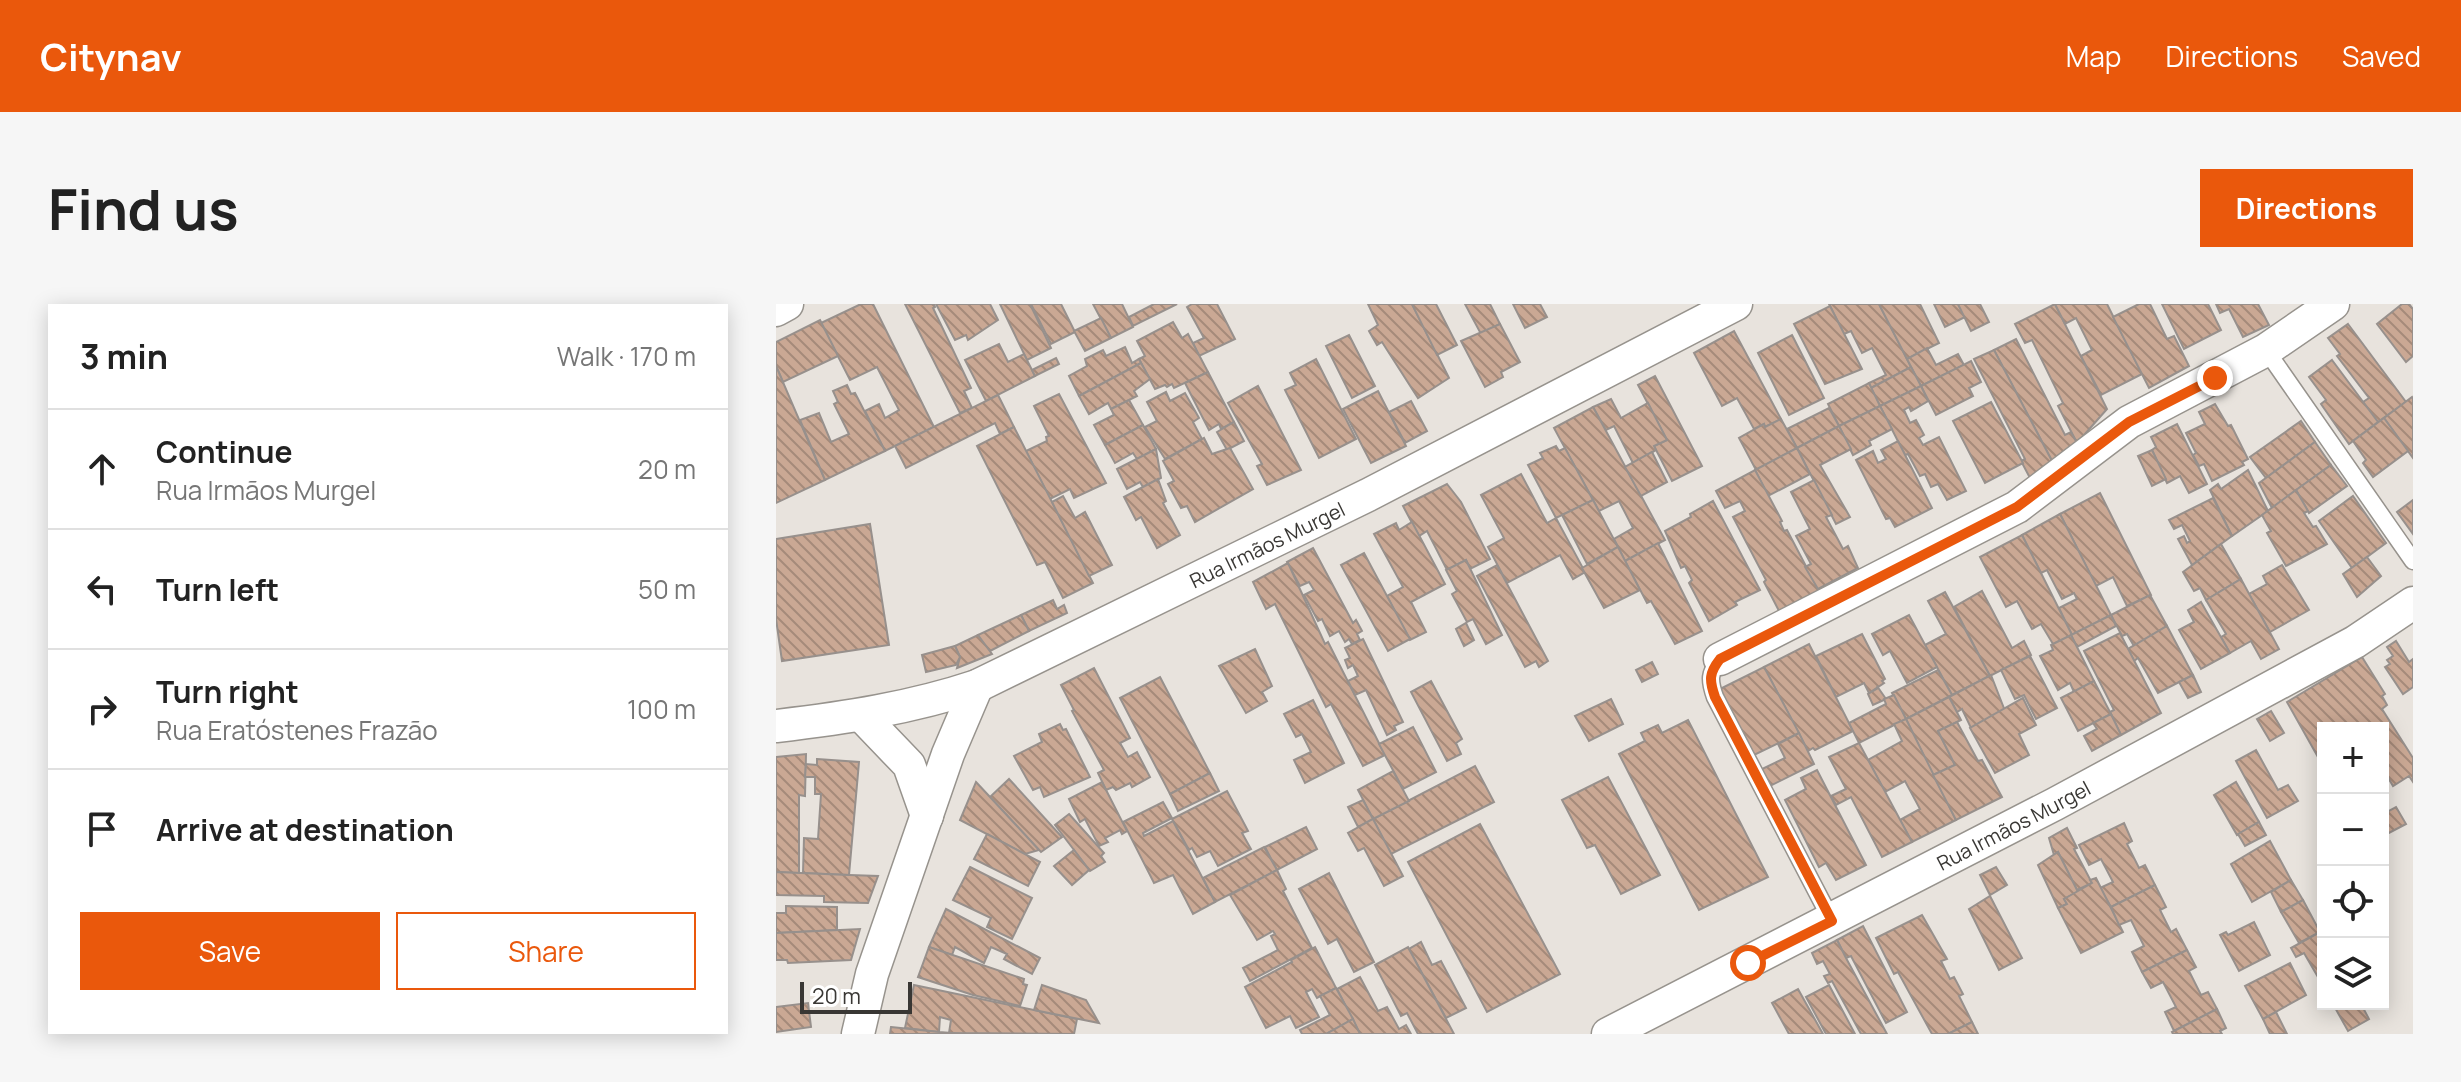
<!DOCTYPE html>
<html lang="en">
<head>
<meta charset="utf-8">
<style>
  body { margin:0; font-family:Manrope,sans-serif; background:#f6f6f6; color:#222 }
  .controls { position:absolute; right:24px; bottom:24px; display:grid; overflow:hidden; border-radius:0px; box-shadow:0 4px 20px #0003 }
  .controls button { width:72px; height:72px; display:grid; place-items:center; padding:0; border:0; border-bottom:2px solid #e0e0e0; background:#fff; color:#222; font:40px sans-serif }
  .scale { position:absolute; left:24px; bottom:20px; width:112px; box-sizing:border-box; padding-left:8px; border:4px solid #393734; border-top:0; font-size:22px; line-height:28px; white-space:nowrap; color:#393734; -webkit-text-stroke:6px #fff; paint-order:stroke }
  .stop { position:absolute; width:24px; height:24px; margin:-18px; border:6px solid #ea580c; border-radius:50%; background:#fff }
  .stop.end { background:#ea580c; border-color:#fff; box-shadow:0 2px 8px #0008 }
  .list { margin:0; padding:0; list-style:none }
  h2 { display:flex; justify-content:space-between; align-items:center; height:104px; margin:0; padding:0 32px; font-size:34px }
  h2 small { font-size:26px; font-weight:400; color:#767676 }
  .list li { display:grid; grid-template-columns:52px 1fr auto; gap:24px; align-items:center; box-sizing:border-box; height:120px; padding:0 32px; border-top:2px solid #e0e0e0 }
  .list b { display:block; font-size:30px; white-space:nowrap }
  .list p { margin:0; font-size:26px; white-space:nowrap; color:#767676 }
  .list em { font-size:26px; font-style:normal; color:#767676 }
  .actions { display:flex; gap:16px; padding:24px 32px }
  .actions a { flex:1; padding:18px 0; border:2px solid #ea580c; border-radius:0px; text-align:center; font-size:28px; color:#ea580c }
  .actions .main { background:#ea580c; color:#fff }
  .icon { flex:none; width:44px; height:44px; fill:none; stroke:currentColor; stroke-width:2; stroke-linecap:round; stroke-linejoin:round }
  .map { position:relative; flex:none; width:1637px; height:730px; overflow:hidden; border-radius:0px }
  header { display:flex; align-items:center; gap:48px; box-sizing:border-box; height:112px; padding:0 40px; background:#ea580c; color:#fff }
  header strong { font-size:38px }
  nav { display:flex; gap:44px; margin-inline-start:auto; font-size:28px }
  .intro { display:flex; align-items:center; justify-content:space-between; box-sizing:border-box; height:192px; padding:0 48px }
  h1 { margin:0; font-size:56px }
  .button { padding:20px 36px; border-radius:0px; background:#ea580c; color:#fff; font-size:28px; font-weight:700 }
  main { display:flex; gap:48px; padding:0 48px }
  aside { flex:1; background:#fff; border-radius:0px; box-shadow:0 4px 20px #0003 }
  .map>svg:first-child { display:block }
  .building { fill:url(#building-back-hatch); stroke:#97908c; stroke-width:2 }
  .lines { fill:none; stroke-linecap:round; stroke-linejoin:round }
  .service-casing { stroke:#97938d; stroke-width:19 }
  .minor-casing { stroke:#97938d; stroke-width:35 }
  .service { stroke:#fff; stroke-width:16 }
  .minor { stroke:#fff; stroke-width:32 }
  .route { stroke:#ea580c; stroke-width:10 }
  .labels { text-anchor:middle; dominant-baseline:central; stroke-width:7; stroke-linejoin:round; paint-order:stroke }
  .street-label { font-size:20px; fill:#393734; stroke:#fff }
</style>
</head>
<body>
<header>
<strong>Citynav</strong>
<nav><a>Map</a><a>Directions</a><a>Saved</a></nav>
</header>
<div class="intro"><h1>Find us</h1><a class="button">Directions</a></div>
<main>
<aside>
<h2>3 min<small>Walk · 170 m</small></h2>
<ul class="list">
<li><svg class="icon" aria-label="ahead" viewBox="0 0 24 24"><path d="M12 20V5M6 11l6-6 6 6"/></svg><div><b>Continue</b><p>Rua Irmãos Murgel</p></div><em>20 m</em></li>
<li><svg class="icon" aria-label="left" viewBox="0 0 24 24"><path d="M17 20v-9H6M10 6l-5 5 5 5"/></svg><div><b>Turn left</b></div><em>50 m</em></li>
<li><svg class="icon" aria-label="right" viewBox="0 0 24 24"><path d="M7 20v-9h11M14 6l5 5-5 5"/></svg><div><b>Turn right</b><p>Rua Eratóstenes Frazão</p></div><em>100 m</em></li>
<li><svg class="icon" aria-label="arrive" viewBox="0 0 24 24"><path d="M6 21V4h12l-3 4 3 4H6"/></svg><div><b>Arrive at destination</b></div></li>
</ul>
<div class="actions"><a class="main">Save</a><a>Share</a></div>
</aside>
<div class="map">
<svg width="1637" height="730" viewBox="0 0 1637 730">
  <defs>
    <pattern id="building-back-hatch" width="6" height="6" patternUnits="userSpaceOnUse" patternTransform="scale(2)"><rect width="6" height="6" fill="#caa894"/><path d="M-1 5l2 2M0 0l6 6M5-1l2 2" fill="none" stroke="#a58a7a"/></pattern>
  </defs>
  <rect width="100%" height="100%" fill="#e8e3dd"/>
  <!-- building -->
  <g class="building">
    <path d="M 85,0 L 97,0 L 158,123 L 109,147 L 89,107 L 103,100 L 109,114 L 123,106 L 101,63 L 74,76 L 45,19 Z"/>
    <path d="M 129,0 L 158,0 L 159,3 L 157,4 L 195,84 L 188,87 L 196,104 L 184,109 Z"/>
    <path d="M 160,0 L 214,0 L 222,16 L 192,36 L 190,31 L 179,36 Z"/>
    <path d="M 224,0 L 254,0 L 275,44 L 251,56 Z"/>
    <path d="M 255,0 L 285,0 L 299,28 L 275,40 Z"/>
    <path d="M 317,0 L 346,0 L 357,23 L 335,34 Z"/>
    <path d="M 378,0 L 401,0 L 357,22 L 353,13 Z"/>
    <path d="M 416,0 L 441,0 L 459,35 L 423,52 L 417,39 L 428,34 L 411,3 Z"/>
    <path d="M 592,0 L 636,0 L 673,74 L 642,94 L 606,38 L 601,41 L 593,27 L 602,21 Z"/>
    <path d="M 636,0 L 660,0 L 681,41 L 661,51 Z"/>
    <path d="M 689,0 L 714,0 L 724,20 L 705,30 Z"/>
    <path d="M 737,0 L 764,0 L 771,13 L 749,24 Z"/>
    <path d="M 1053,0 L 1103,0 L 1135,63 L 1095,84 L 1093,79 L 1110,71 L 1096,44 L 1086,49 L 1075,27 L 1068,30 Z"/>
    <path d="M 1103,0 L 1144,0 L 1163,39 L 1131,55 Z"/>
    <path d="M 1158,0 L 1182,0 L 1189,13 L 1169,23 Z"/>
    <path d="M 1182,0 L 1204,0 L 1213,18 L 1195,27 Z"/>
    <path d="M 1279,0 L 1331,105 L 1301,139 L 1282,102 L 1287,99 L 1256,36 L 1249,39 L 1239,20 Z"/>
    <path d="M 1279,0 L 1331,0 L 1366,70 L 1325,91 L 1305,52 L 1316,46 L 1300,14 L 1289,20 Z"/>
    <path d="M 1363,0 L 1374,0 L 1391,35 L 1398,32 L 1413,62 L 1373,84 L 1337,13 Z"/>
    <path d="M 1386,0 L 1432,0 L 1445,26 L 1408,45 Z"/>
    <path d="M 1440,0 L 1482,0 L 1493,21 L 1467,33 L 1453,5 L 1444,9 Z"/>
    <path d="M 1626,0 L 1633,0 L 1637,5 L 1637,52 L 1630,58 L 1601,20 Z"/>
    <path d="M 1054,2 L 1086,65 L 1049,80 L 1018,20 Z"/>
    <path d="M 325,14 L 335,34 L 309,47 L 298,27 Z"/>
    <path d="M 44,16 L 62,52 L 7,78 L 0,62 L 0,38 Z"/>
    <path d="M 397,18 L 406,34 L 412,30 L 432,68 L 398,84 L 396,80 L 391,83 L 389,81 L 379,85 L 363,55 L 369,52 L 361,37 Z"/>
    <path d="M 724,20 L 744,58 L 725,68 L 727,73 L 709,83 L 685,37 Z"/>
    <path d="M 1572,20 L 1630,98 L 1602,118 L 1587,98 L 1593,94 L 1561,52 L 1564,50 L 1552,34 Z"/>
    <path d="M 958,27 L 1005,115 L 989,123 L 988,120 L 978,125 L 961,94 L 946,102 L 918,49 Z"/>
    <path d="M 573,31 L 599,82 L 576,94 L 550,42 Z"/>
    <path d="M 1016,31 L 1048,94 L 1013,111 L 982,49 Z"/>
    <path d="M 1240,35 L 1289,131 L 1295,128 L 1301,139 L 1276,157 L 1218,46 Z"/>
    <path d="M 223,40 L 232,58 L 248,50 L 259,72 L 210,97 L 189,56 Z"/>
    <path d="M 349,43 L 356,59 L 363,55 L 365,59 L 303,92 L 293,72 L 311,62 L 309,55 L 327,46 L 330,52 Z"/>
    <path d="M 1151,44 L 1160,61 L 1182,50 L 1188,61 L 1145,82 L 1131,55 Z"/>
    <path d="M 1218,46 L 1276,157 L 1254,174 L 1245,157 L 1249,155 L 1198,55 Z"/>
    <path d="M 280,54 L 283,60 L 259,72 L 256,66 Z"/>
    <path d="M 540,55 L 580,135 L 543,154 L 509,86 L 520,81 L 514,69 Z"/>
    <path d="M 1556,56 L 1602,118 L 1573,140 L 1545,100 L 1550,96 L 1533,73 Z"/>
    <path d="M 1195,57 L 1205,78 L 1193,84 L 1197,92 L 1160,111 L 1145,82 Z"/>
    <path d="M 365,59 L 374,75 L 358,87 L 361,92 L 335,105 L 332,99 L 313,110 L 303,92 Z"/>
    <path d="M 0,62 L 49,176 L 0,199 Z"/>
    <path d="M 1135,63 L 1145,82 L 1104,102 L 1095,84 Z"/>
    <path d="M 432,68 L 458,118 L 445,125 L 443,120 L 433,126 L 409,79 Z"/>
    <path d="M 879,72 L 926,162 L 896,177 L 878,142 L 891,136 L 862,81 Z"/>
    <path d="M 1093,79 L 1104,102 L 1063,122 L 1052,100 Z"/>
    <path d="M 71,81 L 75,90 L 79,89 L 109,147 L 49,176 L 24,116 L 43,109 L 55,138 L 73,130 L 58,100 L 62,98 L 57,87 Z"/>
    <path d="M 482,82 L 525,166 L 491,181 L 481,162 L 486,160 L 452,99 Z"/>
    <path d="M 1145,82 L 1152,97 L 1135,107 L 1133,103 L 1128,106 L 1134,119 L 1140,116 L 1148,131 L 1143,134 L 1147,141 L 1163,133 L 1190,187 L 1171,196 L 1162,180 L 1155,183 L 1149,170 L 1144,172 L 1132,150 L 1129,151 L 1104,102 Z"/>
    <path d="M 602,87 L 630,142 L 595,159 L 567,105 Z"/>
    <path d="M 390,88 L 394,97 L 409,89 L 423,114 L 417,118 L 426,135 L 389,155 L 369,123 L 381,117 L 371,98 Z"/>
    <path d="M 283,90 L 330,179 L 298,194 L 294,185 L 274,195 L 250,147 L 271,137 L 270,133 L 273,132 L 258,102 Z"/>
    <path d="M 222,91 L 238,123 L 224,130 L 219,119 L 130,164 L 119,142 Z"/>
    <path d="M 1636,93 L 1637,95 L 1637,154 L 1608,114 Z"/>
    <path d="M 835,95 L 845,114 L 872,99 L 891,136 L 878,142 L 880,146 L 857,159 L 838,122 L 830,126 L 817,103 Z"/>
    <path d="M 353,96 L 367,121 L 329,141 L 318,121 L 338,111 L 335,105 Z"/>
    <path d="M 635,97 L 651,127 L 629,139 L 613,108 Z"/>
    <path d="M 1215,98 L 1247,159 L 1209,179 L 1177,117 Z"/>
    <path d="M 1439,100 L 1452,122 L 1455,121 L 1472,155 L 1466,158 L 1468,161 L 1436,177 L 1428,160 L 1423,162 L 1417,151 L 1420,149 L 1410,129 L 1429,120 L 1423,108 Z"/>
    <path d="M 1104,102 L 1116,125 L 1093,137 L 1095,141 L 1077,151 L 1063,122 Z"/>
    <path d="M 817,103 L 889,236 L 849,257 L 838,235 L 857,224 L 843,197 L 823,207 L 778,124 Z"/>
    <path d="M 1053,104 L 1063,122 L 1021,144 L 1011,125 Z"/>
    <path d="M 1608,114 L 1632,147 L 1597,173 L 1587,159 L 1590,156 L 1577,137 Z"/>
    <path d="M 1005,115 L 1021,144 L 980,166 L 963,134 L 988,120 L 989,123 Z"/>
    <path d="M 1525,117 L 1539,138 L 1490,174 L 1474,153 Z"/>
    <path d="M 458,118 L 468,137 L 451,146 L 441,128 Z"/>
    <path d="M 1401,120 L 1431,180 L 1413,189 L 1404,172 L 1391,179 L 1376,146 L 1380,143 L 1375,133 Z"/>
    <path d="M 367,121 L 380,145 L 361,155 L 357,149 L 339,159 L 329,141 Z"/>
    <path d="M 1063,122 L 1075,145 L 1044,161 L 1074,213 L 1060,220 L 1021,144 Z"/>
    <path d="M 238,123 L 317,279 L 287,294 L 269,258 L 261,261 L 201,142 Z"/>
    <path d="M 428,134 L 436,150 L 454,144 L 477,185 L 419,218 L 411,202 L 405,204 L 392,180 L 398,177 L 387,157 Z"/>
    <path d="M 1122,137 L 1156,204 L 1119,223 L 1114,214 L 1110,215 L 1080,156 L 1097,147 L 1102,159 L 1110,155 L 1105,146 Z"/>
    <path d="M 1539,138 L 1555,161 L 1496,204 L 1483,179 Z"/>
    <path d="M 780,142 L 783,147 L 789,144 L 817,196 L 780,214 L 752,161 L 767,154 L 764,149 Z"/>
    <path d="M 1021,144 L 1034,170 L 992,192 L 979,166 Z"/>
    <path d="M 380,145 L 385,174 L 367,183 L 364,178 L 351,185 L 341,165 Z"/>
    <path d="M 1376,146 L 1390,175 L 1376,182 L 1362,152 Z"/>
    <path d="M 876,148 L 891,178 L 865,192 L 849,163 Z"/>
    <path d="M 1555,161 L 1571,182 L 1533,209 L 1520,186 Z"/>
    <path d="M 979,166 L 1006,217 L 1004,218 L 1008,227 L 1011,226 L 1043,287 L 1003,307 L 988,278 L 990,276 L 957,213 L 969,207 L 964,197 L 949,204 L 940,187 Z"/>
    <path d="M 1472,166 L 1492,207 L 1456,232 L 1434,186 L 1442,180 L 1445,185 Z"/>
    <path d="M 745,170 L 771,219 L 780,214 L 809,268 L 797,275 L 784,251 L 731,279 L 712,243 L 728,234 L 705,191 Z"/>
    <path d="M 382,175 L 390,197 L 387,199 L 404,231 L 381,244 L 365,213 L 360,216 L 348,193 Z"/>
    <path d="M 1038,176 L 1056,211 L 1050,213 L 1067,245 L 1072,242 L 1082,264 L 1042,285 L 1029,263 L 1035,260 L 1020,232 L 1034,225 L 1015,188 Z"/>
    <path d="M 671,180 L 685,198 L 714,255 L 694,265 L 690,256 L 671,266 L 651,227 L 643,232 L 627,202 Z"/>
    <path d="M 1520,186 L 1532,207 L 1528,209 L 1537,223 L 1540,222 L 1551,240 L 1510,262 L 1491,229 L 1495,227 L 1486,211 Z"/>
    <path d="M 1324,189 L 1375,291 L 1351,302 L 1337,273 L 1320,282 L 1284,210 Z"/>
    <path d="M 287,192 L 299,214 L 309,208 L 336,261 L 313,272 L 276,198 Z"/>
    <path d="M 1577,192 L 1610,239 L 1576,264 L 1543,217 Z"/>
    <path d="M 1437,194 L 1456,232 L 1416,261 L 1402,235 L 1408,232 L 1411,239 L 1414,237 L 1406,221 L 1398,225 L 1393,216 Z"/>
    <path d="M 817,196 L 842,243 L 811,260 L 786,211 Z"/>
    <path d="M 1637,196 L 1637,230 L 1621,208 Z"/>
    <path d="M 937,197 L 984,286 L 959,298 L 961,301 L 933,317 L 913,279 L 916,276 L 909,262 L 905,264 L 889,227 L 915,213 L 914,210 Z"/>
    <path d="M 1284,210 L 1335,311 L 1296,331 L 1283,304 L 1301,295 L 1298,289 L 1286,295 L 1271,266 L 1265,269 L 1246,231 Z"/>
    <path d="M 636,218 L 669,280 L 635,298 L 650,328 L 634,336 L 611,292 L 627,283 L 598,230 L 620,219 L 623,226 Z"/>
    <path d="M 94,220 L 113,341 L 6,357 L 0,315 L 0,235 Z"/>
    <path d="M 1246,231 L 1296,331 L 1277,340 L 1265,320 L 1256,325 L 1241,297 L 1230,303 L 1204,253 Z"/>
    <path d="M 882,239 L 926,327 L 899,340 L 875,297 L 871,299 L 849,257 Z"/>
    <path d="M 1445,240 L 1465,275 L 1430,296 L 1424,284 L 1418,287 L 1407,268 Z"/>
    <path d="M 842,243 L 864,286 L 828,304 L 806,264 Z"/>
    <path d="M 537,244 L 577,319 L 580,316 L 586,327 L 581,330 L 584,336 L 576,340 L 573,335 L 569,338 L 563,327 L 554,332 L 546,315 L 542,317 L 528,291 L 538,286 L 533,278 L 524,282 L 511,258 Z"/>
    <path d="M 588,249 L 634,335 L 612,347 L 565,261 Z"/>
    <path d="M 1591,253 L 1605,272 L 1581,293 L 1567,270 Z"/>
    <path d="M 690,256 L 726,331 L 710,340 L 697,315 L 691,318 L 676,290 L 681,287 L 670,266 Z"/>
    <path d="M 512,259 L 549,340 L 552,338 L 609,451 L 587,462 L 555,400 L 550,403 L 499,300 L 490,305 L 477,278 Z"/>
    <path d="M 721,261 L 772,357 L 763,363 L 760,357 L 749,363 L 701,272 Z"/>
    <path d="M 1506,261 L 1533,306 L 1494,328 L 1473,290 L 1491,280 L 1487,272 Z"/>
    <path d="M 1465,275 L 1503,345 L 1485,355 L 1475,337 L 1454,349 L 1445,333 L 1450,330 L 1430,296 Z"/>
    <path d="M 1206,287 L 1236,344 L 1248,337 L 1255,351 L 1214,372 L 1178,303 Z"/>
    <path d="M 1169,288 L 1214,372 L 1176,391 L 1149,341 L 1170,330 L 1152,297 Z"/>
    <path d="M 1374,291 L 1391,322 L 1358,342 L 1351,330 L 1346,332 L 1335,311 Z"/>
    <path d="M 277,296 L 281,305 L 288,301 L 291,309 L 253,327 L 245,311 Z"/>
    <path d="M 1425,298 L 1454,349 L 1425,365 L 1403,326 L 1418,318 L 1412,306 Z"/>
    <path d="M 245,311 L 253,327 L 214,347 L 207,341 L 202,331 Z"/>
    <path d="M 1133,311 L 1161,363 L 1131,379 L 1114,347 L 1107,351 L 1096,330 Z"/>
    <path d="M 1335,311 L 1340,322 L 1301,343 L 1295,331 Z"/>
    <path d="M 690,319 L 698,336 L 688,342 L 680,325 Z"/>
    <path d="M 1391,322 L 1417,371 L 1382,389 L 1362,354 L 1358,357 L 1352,345 Z"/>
    <path d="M 1344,329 L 1385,409 L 1345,431 L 1334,408 L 1338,406 L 1308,347 Z"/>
    <path d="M 1086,330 L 1109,375 L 1106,377 L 1108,379 L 1093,389 L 1088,379 L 1060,393 L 1040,352 Z"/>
    <path d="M 202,331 L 216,350 L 181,364 L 184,353 L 179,342 Z"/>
    <path d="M 1295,331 L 1318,377 L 1298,388 L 1294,379 L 1282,386 L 1264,352 L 1277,346 L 1275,341 Z"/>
    <path d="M 587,335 L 627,418 L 618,422 L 620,426 L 611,431 L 590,386 L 579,391 L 572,377 L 582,372 L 577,361 L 572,364 L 569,356 L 574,354 L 569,344 Z"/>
    <path d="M 1620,337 L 1633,358 L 1637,355 L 1637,383 L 1627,390 L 1609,363 L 1614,360 L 1611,356 L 1617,352 L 1611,343 Z"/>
    <path d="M 1033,340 L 1077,427 L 1039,446 L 1037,444 L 1032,447 L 988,363 Z"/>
    <path d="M 179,342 L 184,353 L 180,361 L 150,368 L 146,351 Z"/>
    <path d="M 479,345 L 496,382 L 486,388 L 491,397 L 470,409 L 443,362 Z"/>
    <path d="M 1254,352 L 1281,404 L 1260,415 L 1248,391 L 1239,395 L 1225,366 Z"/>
    <path d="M 1586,353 L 1609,390 L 1606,392 L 1611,401 L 1606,405 L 1637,454 L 1637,478 L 1633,472 L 1617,482 L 1607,465 L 1607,424 L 1547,424 L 1547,462 L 1511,398 Z"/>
    <path d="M 876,358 L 882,370 L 866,378 L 860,366 Z"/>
    <path d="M 988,363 L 1023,429 L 976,452 L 942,386 Z"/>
    <path d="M 318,364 L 354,434 L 344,439 L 352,453 L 361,448 L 374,473 L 356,483 L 354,479 L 340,486 L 337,483 L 330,486 L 322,469 L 328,466 L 296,407 L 298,406 L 285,381 Z"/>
    <path d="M 1162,366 L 1176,391 L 1130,415 L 1116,389 Z"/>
    <path d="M 1215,371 L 1229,407 L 1195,424 L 1186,405 L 1181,408 L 1173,393 Z"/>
    <path d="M 1417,371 L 1425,388 L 1412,394 L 1403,378 Z"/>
    <path d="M 384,373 L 434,469 L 394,490 L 344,394 Z"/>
    <path d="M 655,377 L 686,435 L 680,439 L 685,450 L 671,457 L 635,388 Z"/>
    <path d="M 1318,377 L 1335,410 L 1302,427 L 1285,394 Z"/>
    <path d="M 1101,382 L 1110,395 L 1097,401 L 1092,390 L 1102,384 Z"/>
    <path d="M 1118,391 L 1130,415 L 1083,439 L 1073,419 L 1110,400 L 1108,395 Z"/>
    <path d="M 1173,393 L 1185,416 L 1162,427 L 1179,461 L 1157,471 L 1130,415 Z"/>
    <path d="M 1247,394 L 1260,421 L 1243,430 L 1253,451 L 1219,469 L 1194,424 Z"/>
    <path d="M 835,395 L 847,420 L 813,437 L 799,412 Z"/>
    <path d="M 537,396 L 568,459 L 529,479 L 518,456 L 535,448 L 526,430 L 520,433 L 508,410 Z"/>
    <path d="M 1495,407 L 1508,429 L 1494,437 L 1481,415 Z"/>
    <path d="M 1335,410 L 1345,431 L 1316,447 L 1308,432 L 1321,425 L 1317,419 Z"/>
    <path d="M 1130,415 L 1180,516 L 1136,538 L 1124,516 L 1144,505 L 1129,477 L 1109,488 L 1092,456 L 1126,437 L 1118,420 Z"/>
    <path d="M 912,416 L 992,573 L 923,606 L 843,450 L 869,437 L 865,429 L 882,421 L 886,429 Z"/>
    <path d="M 1181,418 L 1202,457 L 1206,456 L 1226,493 L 1180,516 L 1157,471 L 1179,461 L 1162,427 Z"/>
    <path d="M 284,420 L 287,426 L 290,425 L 314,473 L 268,493 L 264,483 L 257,486 L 238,452 L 266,438 L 263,430 Z"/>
    <path d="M 637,423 L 660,468 L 627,485 L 603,440 Z"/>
    <path d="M 1023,429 L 1038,460 L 992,483 L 984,466 L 1009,454 L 1002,440 Z"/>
    <path d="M 1083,439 L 1136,538 L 1106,553 L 1075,493 L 1060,501 L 1055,492 L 1070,485 L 1053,453 Z"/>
    <path d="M 1480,446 L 1502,486 L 1512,481 L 1522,497 L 1491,514 L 1460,457 Z"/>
    <path d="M 30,450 L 29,492 L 23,491 L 23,569 L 0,568 L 0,453 Z"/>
    <path d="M 41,455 L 83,458 L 73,571 L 27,569 L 28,534 L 42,535 L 45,490 L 39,490 L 39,473 L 29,473 L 30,460 L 41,461 Z"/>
    <path d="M 699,462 L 718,498 L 615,550 L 597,515 Z"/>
    <path d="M 1041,466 L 1090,561 L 1060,576 L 1050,559 L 1043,563 L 1009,496 L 1030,485 L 1025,474 Z"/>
    <path d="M 617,467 L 633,497 L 597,515 L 582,486 Z"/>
    <path d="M 434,469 L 443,487 L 402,507 L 394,490 Z"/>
    <path d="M 832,473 L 884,571 L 845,590 L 819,541 L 811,544 L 786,496 Z"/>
    <path d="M 233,475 L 286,533 L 265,548 L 214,493 Z"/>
    <path d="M 200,478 L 214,493 L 263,546 L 249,550 L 184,516 Z"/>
    <path d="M 326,478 L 351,527 L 346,530 L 344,526 L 329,534 L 332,538 L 323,542 L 309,515 L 304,518 L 293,495 Z"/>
    <path d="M 1460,478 L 1483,518 L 1461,531 L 1438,491 Z"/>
    <path d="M 451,487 L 472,527 L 466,529 L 475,545 L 442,562 L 434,547 L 421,553 L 416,544 L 413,546 L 396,515 Z"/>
    <path d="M 587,496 L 597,515 L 582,523 L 572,503 Z"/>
    <path d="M 387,498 L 396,514 L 367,529 L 368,532 L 397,517 L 439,598 L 417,610 L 397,571 L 378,579 L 347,518 Z"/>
    <path d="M 1620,503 L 1630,520 L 1607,532 L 1607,510 Z"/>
    <path d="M 293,510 L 328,549 L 325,552 L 329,558 L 314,567 L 279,521 Z"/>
    <path d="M 597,515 L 627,572 L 608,582 L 588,544 L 582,547 L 572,529 Z"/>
    <path d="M 1483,518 L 1490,531 L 1469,542 L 1462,530 Z"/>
    <path d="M 1348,519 L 1356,537 L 1351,540 L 1363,564 L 1369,561 L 1379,581 L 1335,603 L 1324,584 L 1337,578 L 1325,555 L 1313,561 L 1303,541 Z"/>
    <path d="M 704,520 L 784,670 L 711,708 L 632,558 Z"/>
    <path d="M 530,523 L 541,545 L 501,566 L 489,543 Z"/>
    <path d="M 1291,524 L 1301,544 L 1298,545 L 1316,579 L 1301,586 L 1282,548 L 1278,551 L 1273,534 Z"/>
    <path d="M 211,530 L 264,558 L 252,582 L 198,555 Z"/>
    <path d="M 1494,537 L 1515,576 L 1476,598 L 1455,560 Z"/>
    <path d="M 488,543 L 501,566 L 439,598 L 427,574 Z"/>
    <path d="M 298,546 L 313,566 L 296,581 L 278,562 Z"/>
    <path d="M 1282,548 L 1302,588 L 1288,595 L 1291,600 L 1282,604 L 1262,561 Z"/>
    <path d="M 194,563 L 256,594 L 236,635 L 211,623 L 215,614 L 177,596 Z"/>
    <path d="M 1220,563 L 1231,581 L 1214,591 L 1204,571 Z"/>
    <path d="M 501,566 L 510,585 L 507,587 L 536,644 L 474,677 L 467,664 L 502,646 L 495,632 L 499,630 L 497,627 L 481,636 L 454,591 Z"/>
    <path d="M 0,568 L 73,571 L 102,572 L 92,599 L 48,598 L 48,592 L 0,591 Z"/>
    <path d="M 553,569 L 598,658 L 578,668 L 561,635 L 552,640 L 523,585 Z"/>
    <path d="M 1320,574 L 1347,628 L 1305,649 L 1282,604 L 1291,600 L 1288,595 L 1316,579 L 1314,576 Z"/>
    <path d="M 1515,576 L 1527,596 L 1505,608 L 1495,588 Z"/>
    <path d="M 1379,581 L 1390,603 L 1384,606 L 1395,628 L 1400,625 L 1411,646 L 1366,668 L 1356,648 L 1368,642 L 1355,616 L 1343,621 L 1335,603 Z"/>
    <path d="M 1214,592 L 1246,654 L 1223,666 L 1193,605 Z"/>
    <path d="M 1527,596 L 1544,628 L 1523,639 L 1505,608 Z"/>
    <path d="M 10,602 L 61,603 L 61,626 L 0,629 L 0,609 L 10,609 Z"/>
    <path d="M 170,605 L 264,654 L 256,670 L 228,655 L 231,650 L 215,643 L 208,659 L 179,643 L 176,651 L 153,643 Z"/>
    <path d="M 1146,611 L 1171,655 L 1165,657 L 1174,675 L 1178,673 L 1187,690 L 1183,692 L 1196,718 L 1172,730 L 1156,730 L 1122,668 L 1118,670 L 1100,634 Z"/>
    <path d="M 1478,618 L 1494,651 L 1463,667 L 1444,631 L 1450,628 L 1452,631 Z"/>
    <path d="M 1087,622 L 1131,708 L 1110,719 L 1075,652 L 1070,654 L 1061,636 Z"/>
    <path d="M 84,625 L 75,656 L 12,659 L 11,656 L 0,656 L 0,629 Z"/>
    <path d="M 1544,628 L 1547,633 L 1547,670 L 1542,673 L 1528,649 L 1520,653 L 1515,644 Z"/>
    <path d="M 1061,636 L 1070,654 L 1111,730 L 1085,730 L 1056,677 L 1052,679 L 1048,672 L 1054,670 L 1047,657 L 1041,660 L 1036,649 Z"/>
    <path d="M 645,638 L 656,661 L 665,657 L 690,704 L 670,714 L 633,645 Z"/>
    <path d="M 153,643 L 248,675 L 247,680 L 251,681 L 244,702 L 197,691 L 142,673 Z"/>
    <path d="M 539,643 L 560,684 L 541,694 L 536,685 L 530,688 L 543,713 L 520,724 L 514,712 L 490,724 L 469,683 L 516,658 L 515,656 Z"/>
    <path d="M 632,643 L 633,645 L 678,730 L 642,730 L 631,709 L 625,712 L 599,661 Z"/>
    <path d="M 1411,646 L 1420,663 L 1413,667 L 1425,691 L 1432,688 L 1441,705 L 1398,727 L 1389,708 L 1400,703 L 1387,678 L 1375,684 L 1366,668 Z"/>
    <path d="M 1514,659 L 1530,691 L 1487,715 L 1469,682 Z"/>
    <path d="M 584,673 L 602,707 L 611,703 L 623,725 L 630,721 L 635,730 L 584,730 L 561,685 Z"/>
    <path d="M 138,681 L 301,715 L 298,730 L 173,729 L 175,716 L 164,713 L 163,728 L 129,724 Z"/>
    <path d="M 266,681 L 310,696 L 323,719 L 258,706 Z"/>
    <path d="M 1053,681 L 1079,730 L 1050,730 L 1030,693 Z"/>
    <path d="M 560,684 L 577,715 L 550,730 L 526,730 L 524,726 L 554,711 L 544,692 Z"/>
    <path d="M 1022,685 L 1047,730 L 1013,730 L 996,699 Z"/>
    <path d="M 32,699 L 35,723 L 0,728 L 0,703 Z"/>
    <path d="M 1557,700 L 1585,700 L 1593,715 L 1572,727 Z"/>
    <path d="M 1441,705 L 1450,724 L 1444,727 L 1446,730 L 1397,730 L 1396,728 Z"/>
    <path d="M 1500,708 L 1511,730 L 1494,730 L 1487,715 Z"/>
    <path d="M 577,715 L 584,730 L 550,730 Z"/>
    <path d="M 1196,718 L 1202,730 L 1172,730 Z"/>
    <path d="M 115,723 L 163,728 L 188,730 L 114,730 Z"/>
  </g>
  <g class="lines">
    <defs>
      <g id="service">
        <path d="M 1490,46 L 1637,257"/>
        <path d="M 944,355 C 933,369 933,376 939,393 L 1056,617"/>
      </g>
      <g id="minor">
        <path d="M 0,6 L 11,0"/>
        <path d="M 944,355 L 1241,203 L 1353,118 L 1490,46 L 1557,0"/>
        <path d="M 85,411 L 133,461 L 151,512"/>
        <path id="s1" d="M 0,422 C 69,414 135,404 201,382 L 592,191 L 960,0"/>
        <path d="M 82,730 L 96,670 L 172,450 L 201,382"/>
        <path id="s2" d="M 832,730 L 1279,500 L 1579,338 L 1637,299"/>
      </g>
    </defs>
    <!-- service casing -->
    <use href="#service" class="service-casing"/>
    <!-- minor casing -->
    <use href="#minor" class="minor-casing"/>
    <!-- service -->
    <use href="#service" class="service"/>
    <!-- minor -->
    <use href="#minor" class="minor"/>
  </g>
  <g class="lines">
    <!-- route -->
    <path class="route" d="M 972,659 L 1056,617 L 939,393 C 933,376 933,369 944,355 L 1241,203 L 1353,118 L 1439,74"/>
  </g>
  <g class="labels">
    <!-- street labels -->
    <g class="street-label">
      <text stroke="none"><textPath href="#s1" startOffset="528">Rua Irmãos Murgel</textPath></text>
      <text stroke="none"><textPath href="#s2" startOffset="456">Rua Irmãos Murgel</textPath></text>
    </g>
  </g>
</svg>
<div class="controls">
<button>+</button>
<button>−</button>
<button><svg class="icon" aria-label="locate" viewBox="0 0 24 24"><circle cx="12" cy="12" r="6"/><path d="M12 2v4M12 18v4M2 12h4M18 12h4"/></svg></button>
<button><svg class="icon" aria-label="layers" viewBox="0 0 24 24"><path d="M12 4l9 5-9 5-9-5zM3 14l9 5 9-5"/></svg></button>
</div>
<div class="scale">20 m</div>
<div class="stop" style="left:972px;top:659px"></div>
<div class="stop end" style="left:1439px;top:74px"></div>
</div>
</main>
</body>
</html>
